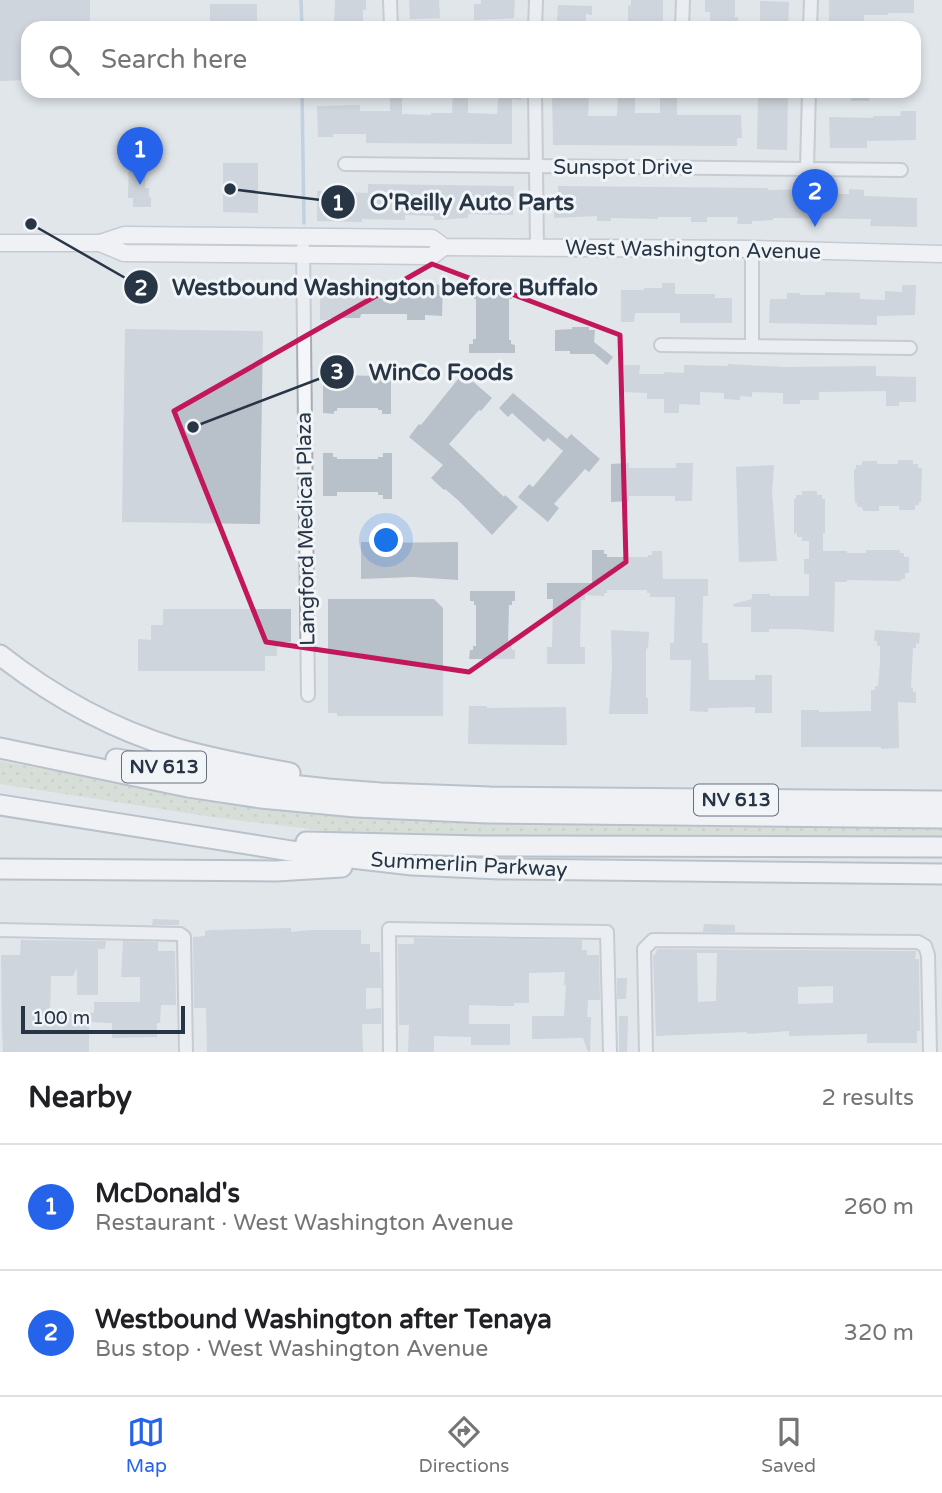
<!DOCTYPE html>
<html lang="en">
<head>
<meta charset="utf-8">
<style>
  body { margin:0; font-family:"Varela Round",sans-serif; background:#f6f6f6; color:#202124 }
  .scale { position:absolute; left:21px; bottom:18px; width:164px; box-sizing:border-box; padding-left:7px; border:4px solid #283545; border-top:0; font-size:19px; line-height:24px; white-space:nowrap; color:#283545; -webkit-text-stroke:5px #f1f5f8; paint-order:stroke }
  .you { position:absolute; left:387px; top:541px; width:24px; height:24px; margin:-18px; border:5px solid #fff; border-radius:50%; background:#1a73e8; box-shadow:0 0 0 10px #1a73e833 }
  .badge { display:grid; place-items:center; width:46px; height:46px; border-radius:50%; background:#2563eb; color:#fff; font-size:23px; font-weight:700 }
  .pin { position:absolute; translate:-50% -58px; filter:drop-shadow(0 2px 4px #0008) }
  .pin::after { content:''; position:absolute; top:37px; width:24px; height:21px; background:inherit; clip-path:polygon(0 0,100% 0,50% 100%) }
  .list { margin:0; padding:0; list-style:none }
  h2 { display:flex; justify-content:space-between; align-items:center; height:91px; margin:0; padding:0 28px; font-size:30px }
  h2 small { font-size:23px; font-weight:400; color:#757577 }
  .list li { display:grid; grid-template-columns:46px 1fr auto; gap:21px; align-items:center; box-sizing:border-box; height:126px; padding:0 28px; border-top:2px solid #e0e0e0 }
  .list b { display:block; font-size:26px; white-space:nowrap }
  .list p { margin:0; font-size:23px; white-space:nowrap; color:#757577 }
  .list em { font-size:23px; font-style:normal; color:#757577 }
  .icon { flex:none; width:38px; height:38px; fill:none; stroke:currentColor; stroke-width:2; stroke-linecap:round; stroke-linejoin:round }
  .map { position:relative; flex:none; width:942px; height:1052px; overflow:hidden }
  .search { position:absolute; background:#fff; box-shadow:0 4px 10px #0003; left:21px; right:21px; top:21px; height:77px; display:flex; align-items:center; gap:18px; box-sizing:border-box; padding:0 24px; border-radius:21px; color:#757577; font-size:26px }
  .sheet { height:343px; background:#fff }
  nav { display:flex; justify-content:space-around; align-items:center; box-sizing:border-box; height:98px; border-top:2px solid #e0e0e0; background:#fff; font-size:19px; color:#757577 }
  nav a { display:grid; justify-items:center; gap:4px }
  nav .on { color:#2563eb }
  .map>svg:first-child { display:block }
  .grass { fill:url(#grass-dots) }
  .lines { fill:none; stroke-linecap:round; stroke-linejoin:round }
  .stream { stroke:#99b8ce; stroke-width:3.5 }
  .building { fill:#b8c0c9; fill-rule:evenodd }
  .minor-casing { stroke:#a6adb6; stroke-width:16 }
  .major-casing { stroke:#9fabb8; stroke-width:19 }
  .highway-casing { stroke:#8795a3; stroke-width:23 }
  .minor { stroke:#f4f6f9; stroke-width:12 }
  .major { stroke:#fff; stroke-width:16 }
  .highway { stroke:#fff; stroke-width:19 }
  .marked { fill:none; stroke:#c2185b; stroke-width:5; stroke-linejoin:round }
  .labels { text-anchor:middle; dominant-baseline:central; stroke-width:6; stroke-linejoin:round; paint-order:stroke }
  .shield { fill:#f1f5f8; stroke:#646f7b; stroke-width:2 }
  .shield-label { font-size:19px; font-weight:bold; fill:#283545 }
  .street-label { font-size:21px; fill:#283545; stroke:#f1f5f8 }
  .leader { fill:none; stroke:#283545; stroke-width:2.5 }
  .callout-dot { fill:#283545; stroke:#f1f5f8; stroke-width:2.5 }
  .mark-label { font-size:21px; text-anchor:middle; font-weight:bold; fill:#fff }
  .callout-label { font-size:23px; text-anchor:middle; font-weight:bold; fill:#283545; stroke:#f1f5f8; stroke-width:6; stroke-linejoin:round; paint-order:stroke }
</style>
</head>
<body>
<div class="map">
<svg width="942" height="1052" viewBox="0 0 942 1052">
  <defs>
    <pattern id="grass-dots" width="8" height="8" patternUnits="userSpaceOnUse" patternTransform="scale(1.75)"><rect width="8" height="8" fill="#c9d6c2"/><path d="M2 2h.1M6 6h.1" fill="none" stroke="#adb8a8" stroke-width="1.8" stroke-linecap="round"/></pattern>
  </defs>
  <rect width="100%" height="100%" fill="#e1e6eb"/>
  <!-- grass -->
  <path class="grass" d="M 0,761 L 190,795 L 329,814 L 426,820 L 942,826 L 942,840 L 558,838 L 334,832 L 219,818 L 0,784 Z"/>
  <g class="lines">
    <!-- stream -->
    <g class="stream">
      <path d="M 301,0 L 302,28"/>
      <path d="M 302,91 L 304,223"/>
    </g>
  </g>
  <!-- building -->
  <g class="building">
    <path d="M 0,0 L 90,0 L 90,28 L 28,28 L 28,80 L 0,81 Z"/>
    <path d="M 335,0 L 366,0 L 366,10 L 363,10 L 363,28 L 334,28 Z"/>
    <path d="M 409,0 L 439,0 L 440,18 L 410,19 Z"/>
    <path d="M 481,0 L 515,0 L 514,18 L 474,20 L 474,4 L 481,4 Z"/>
    <path d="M 631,0 L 663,0 L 663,22 L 628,22 L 628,6 L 631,5 Z"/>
    <path d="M 705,0 L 735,0 L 735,17 L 738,17 L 738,28 L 710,28 L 710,12 L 705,12 Z"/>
    <path d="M 829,0 L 914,0 L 914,13 L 888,13 L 888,15 L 864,15 L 864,22 L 829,22 Z"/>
    <path d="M 760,1 L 789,2 L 788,28 L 760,28 Z"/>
    <rect x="210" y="4" width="47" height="24"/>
    <path d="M 558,5 L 592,6 L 592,15 L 586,14 L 586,22 L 557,21 Z"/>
    <path d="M 390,91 L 402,91 L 402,114 L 431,115 L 431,113 L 452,113 L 453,91 L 468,91 L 468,113 L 497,114 L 499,91 L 522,91 L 521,100 L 512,99 L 512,144 L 366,143 L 366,134 L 333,134 L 333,137 L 318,137 L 317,106 L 360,105 L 360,111 L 390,111 Z"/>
    <path d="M 552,91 L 589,91 L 588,116 L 617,116 L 618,91 L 635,91 L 635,113 L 660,113 L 660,91 L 677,91 L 677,115 L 741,115 L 742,138 L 737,138 L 737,146 L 553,145 Z"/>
    <path d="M 851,91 L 870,91 L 869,101 L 851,101 Z"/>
    <path d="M 758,92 L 788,92 L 787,150 L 757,149 Z"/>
    <path d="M 901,111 L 916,111 L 916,140 L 867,141 L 867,148 L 830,148 L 829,117 L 873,118 L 873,116 L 900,116 Z"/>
    <path d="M 129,154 L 146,155 L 145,188 L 149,188 L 149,197 L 151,197 L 151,207 L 133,207 L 133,198 L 128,198 Z"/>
    <path d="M 223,163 L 258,163 L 258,213 L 223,212 Z"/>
    <path d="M 368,184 L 514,186 L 513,215 L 468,214 L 468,218 L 434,220 L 434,216 L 405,215 L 405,220 L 362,219 L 362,222 L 317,221 L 317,191 L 368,193 Z"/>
    <path d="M 558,186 L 768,188 L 768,190 L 820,189 L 820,194 L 849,194 L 849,189 L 864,190 L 864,196 L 917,198 L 917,227 L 870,226 L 871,219 L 773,218 L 773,220 L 752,221 L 752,224 L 737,224 L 738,217 L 707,217 L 707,222 L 691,222 L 691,217 L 658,217 L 658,219 L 611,218 L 611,221 L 597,221 L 597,216 L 554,218 L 555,195 L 558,195 Z"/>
    <path d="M 344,281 L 361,282 L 361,286 L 407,287 L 407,282 L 425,282 L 425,284 L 443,285 L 442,316 L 425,315 L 425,320 L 407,320 L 407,314 L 361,314 L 360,318 L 329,318 L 329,320 L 320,320 L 320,283 L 344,283 Z"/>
    <path d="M 662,283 L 675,283 L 675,294 L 715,294 L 715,298 L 732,298 L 732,323 L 680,323 L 680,313 L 635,313 L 634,322 L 621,322 L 621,290 L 644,290 L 644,288 L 662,288 Z"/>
    <path d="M 515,284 L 515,295 L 512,295 L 512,299 L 509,299 L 509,340 L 511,340 L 511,344 L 515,345 L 515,353 L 469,353 L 469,344 L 473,344 L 473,339 L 476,339 L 476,299 L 474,299 L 473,295 L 471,296 L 471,285 Z"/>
    <path d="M 902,285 L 916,285 L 915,315 L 877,316 L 877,325 L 769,323 L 770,299 L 787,299 L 787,293 L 800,293 L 800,295 L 825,295 L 825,292 L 860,293 L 860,299 L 885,300 L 885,291 L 902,292 Z"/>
    <path d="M 572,327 L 589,327 L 589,330 L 595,330 L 594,342 L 613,357 L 607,365 L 594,354 L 570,354 L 570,351 L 555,351 L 555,330 L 572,329 Z"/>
    <path d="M 125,329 L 263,331 L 260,524 L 122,522 Z"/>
    <path d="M 728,364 L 784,367 L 876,366 L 876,376 L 916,377 L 916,402 L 899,402 L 899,406 L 886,406 L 886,391 L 819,392 L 819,400 L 800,400 L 800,404 L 783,404 L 783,393 L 752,392 L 752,397 L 740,396 L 740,400 L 724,399 L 724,393 L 700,392 L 700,405 L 679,404 L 679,413 L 664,413 L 664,399 L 647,399 L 647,393 L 623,392 L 624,365 L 640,365 L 639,374 L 664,374 L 664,372 L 684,373 L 684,365 L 728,366 Z"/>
    <path d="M 323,369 L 333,369 L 333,372 L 337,372 L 337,375 L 378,376 L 378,373 L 382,373 L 382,369 L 391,369 L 391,414 L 382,414 L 382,410 L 378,410 L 378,408 L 337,408 L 337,411 L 334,411 L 334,414 L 323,413 Z"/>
    <path d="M 463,373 L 492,398 L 481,411 L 479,410 L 449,444 L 504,497 L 505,495 L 518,507 L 492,535 L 459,501 L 445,489 L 444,490 L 431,478 L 443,465 L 409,437 L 419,424 L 421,425 Z"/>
    <path d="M 513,393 L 567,439 L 571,434 L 600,459 L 589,472 L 585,469 L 554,504 L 559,508 L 548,522 L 518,497 L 529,484 L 533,487 L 563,451 L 548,438 L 544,442 L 512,413 L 508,417 L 499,408 Z"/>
    <path d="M 323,453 L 333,453 L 333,457 L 337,457 L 337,459 L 378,459 L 378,457 L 383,457 L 383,453 L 392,453 L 392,499 L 383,499 L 383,495 L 378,495 L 378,492 L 337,492 L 337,496 L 323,496 Z"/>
    <path d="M 898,460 L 913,460 L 913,464 L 918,464 L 918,468 L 922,468 L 921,502 L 919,502 L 919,505 L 915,505 L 915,510 L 899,510 L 899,506 L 879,506 L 879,511 L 863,511 L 862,507 L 857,507 L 857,503 L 855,503 L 854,481 L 854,469 L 856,469 L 856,465 L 862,465 L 862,461 L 877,461 L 877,464 L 898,464 Z"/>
    <path d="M 629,463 L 629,468 L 676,468 L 676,463 L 693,463 L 692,501 L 675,501 L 675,496 L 629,496 L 629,501 L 611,502 L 611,464 Z"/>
    <path d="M 774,465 L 772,491 L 777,561 L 739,562 L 736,467 Z"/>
    <path d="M 802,491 L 817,491 L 817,495 L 822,495 L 822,499 L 825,499 L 825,533 L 823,533 L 823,551 L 847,551 L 847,553 L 866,553 L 866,550 L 900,550 L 900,553 L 904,553 L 904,557 L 909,557 L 909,573 L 905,573 L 905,579 L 901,579 L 901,581 L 847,580 L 847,582 L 835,582 L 834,632 L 797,629 L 769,629 L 769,632 L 751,632 L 751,607 L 734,607 L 733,604 L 752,599 L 752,594 L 770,594 L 770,596 L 809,596 L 809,574 L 804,574 L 804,559 L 809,559 L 809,541 L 802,541 L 802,537 L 797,537 L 797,533 L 794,534 L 794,499 L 796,499 L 796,495 L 802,495 Z"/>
    <path d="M 361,542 L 378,542 L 378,543 L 458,542 L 458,580 L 413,577 L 361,579 Z"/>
    <path d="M 592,550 L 604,550 L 604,554 L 607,554 L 607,557 L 648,557 L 648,555 L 652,555 L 652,551 L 662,551 L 663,579 L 708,579 L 708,596 L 703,596 L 702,643 L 708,643 L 709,680 L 755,680 L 755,675 L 772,675 L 772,713 L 755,713 L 755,707 L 708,708 L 708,712 L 690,711 L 691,660 L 670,660 L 670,643 L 674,643 L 675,597 L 650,597 L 650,593 L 647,593 L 647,590 L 607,590 L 607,593 L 604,593 L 604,596 L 585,595 L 585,600 L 581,600 L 580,647 L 585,647 L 585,664 L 547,664 L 547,647 L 552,647 L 553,599 L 547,599 L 547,583 L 592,583 Z"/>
    <path d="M 470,591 L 515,591 L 515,601 L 512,601 L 512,605 L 509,605 L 508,645 L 512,645 L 512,650 L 515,650 L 515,659 L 469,659 L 470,650 L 473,650 L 473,646 L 476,646 L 476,605 L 474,605 L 474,601 L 470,601 Z"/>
    <path d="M 328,599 L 434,599 L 443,608 L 443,716 L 337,716 L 337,713 L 328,713 Z"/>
    <path d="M 163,609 L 291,609 L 291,642 L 277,642 L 277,656 L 265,656 L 265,671 L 138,671 L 138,639 L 151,640 L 151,625 L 163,625 Z"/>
    <path d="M 611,630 L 649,632 L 648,649 L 646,648 L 646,698 L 648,698 L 648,714 L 609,714 L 612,668 Z"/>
    <path d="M 875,630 L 920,633 L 919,644 L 916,643 L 916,648 L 913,648 L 911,688 L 913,688 L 913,692 L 916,692 L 916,703 L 898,702 L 899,748 L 881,749 L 881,747 L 801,747 L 801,710 L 819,710 L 819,712 L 871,711 L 871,690 L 875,690 L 875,686 L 878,686 L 880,662 L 880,646 L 877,646 L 877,641 L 874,641 Z"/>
    <path d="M 469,706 L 487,706 L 487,708 L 566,707 L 567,745 L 468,744 Z"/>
    <path d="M 153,919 L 179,920 L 179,925 L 152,925 Z"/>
    <path d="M 704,924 L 735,925 L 735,932 L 703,932 Z"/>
    <path d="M 291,928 L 291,932 L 310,930 L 361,930 L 361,944 L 370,944 L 370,952 L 380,952 L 381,988 L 366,988 L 366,1009 L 381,1008 L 381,1024 L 362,1024 L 363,1052 L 207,1052 L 206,1008 L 194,1008 L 193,937 L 205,936 L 205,931 L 211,930 Z"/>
    <path d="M 414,938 L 582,940 L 582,950 L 587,950 L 587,955 L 599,955 L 600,1000 L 588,1000 L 587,1017 L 591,1017 L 590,1052 L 588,1052 L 583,1038 L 532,1039 L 532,1016 L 564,1016 L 566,985 L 564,985 L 565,972 L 529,973 L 529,1003 L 514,1003 L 514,1006 L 502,1006 L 469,1005 L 469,1024 L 510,1024 L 510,1045 L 471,1045 L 471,1037 L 434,1036 L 434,1052 L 408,1052 L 409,1025 L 399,1025 L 398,944 L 414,944 Z"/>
    <path d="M 21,940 L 106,941 L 105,949 L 98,949 L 98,995 L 77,995 L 77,968 L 73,976 L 51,976 L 50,1013 L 94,1013 L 94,1002 L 140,1002 L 140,977 L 121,977 L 123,941 L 158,942 L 158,951 L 175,951 L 176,1005 L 161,1005 L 160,1023 L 157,1023 L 157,1037 L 112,1038 L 112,1023 L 89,1022 L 89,1052 L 3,1052 L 2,1028 L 1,955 L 20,955 Z"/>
    <path d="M 657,949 L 916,951 L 915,959 L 919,959 L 920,1031 L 917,1031 L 917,1043 L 867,1043 L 867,1034 L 789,1036 L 789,1031 L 747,1034 L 747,1032 L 656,1036 L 653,955 L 655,955 ZM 697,953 L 717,953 L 716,1001 L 698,1002 ZM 833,986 L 833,1003 L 798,1004 L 798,987 Z"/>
    <path d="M 617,978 L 627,978 L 626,999 L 617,999 Z"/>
    <path d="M 619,1016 L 628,1016 L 627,1052 L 619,1052 Z"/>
  </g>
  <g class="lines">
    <defs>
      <g id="minor">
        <path d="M 390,0 L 391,28"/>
        <path d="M 535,28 L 536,0"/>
        <path d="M 682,28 L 683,0"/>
        <path d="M 810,28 L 811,0"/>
        <path d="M 535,91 L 537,248"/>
        <path d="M 345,164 L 901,170"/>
        <path d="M 807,168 L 809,91"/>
        <path d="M 303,247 L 308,695"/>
        <path d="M 661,345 L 910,348"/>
        <path d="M 752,345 L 752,249"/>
        <path d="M 0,930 L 180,934 L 184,937 L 186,1052"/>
        <path d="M 390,1052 L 389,929 L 607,932 L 610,1052"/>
        <path d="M 646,1052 L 644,949 L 653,940 L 918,942 L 925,946 L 928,955 L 930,1052"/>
      </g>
      <g id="major">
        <path d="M 0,243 L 100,243 L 124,235 L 432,238 L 444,247 L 752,249 L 942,254"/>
        <path d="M 100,243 L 124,253 L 432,256 L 444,247"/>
      </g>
      <g id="highway">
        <path d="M 0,655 C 51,695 112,729 175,748 C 213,759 252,766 290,773"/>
        <path d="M 0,748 L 188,787 L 261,798 L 356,807 L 488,813 L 942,818"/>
        <path d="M 116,759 L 273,783 L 328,789 L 381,793 L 490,797 L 942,801"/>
        <path d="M 0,805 L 291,851 L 412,865 L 500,869 L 942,874"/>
        <path d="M 306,842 L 481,846 L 942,847"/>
        <path d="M 0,869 L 276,871 L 342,867"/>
      </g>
    </defs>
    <!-- minor casing -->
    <use href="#minor" class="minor-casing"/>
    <!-- major casing -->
    <use href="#major" class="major-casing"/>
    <!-- highway casing -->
    <use href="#highway" class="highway-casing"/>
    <!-- minor -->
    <use href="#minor" class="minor"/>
    <!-- major -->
    <use href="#major" class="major"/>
    <!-- highway -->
    <use href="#highway" class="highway"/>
  </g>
  <!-- marked area -->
  <path d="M0 0H942V1052H0ZM 432,264 L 620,335 L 626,562 L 469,672 L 266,642 L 174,411 Z" fill="#e1e6eb" fill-opacity=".55" fill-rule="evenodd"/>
  <path class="marked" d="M 432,264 L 620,335 L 626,562 L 469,672 L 266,642 L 174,411 Z"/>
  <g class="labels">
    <!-- shield labels -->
    <g class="shield">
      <rect x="122" y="751.5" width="84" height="31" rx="5"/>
      <rect x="694" y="784.5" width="84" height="31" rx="5"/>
    </g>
    <g class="shield-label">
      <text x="164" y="767">NV 613</text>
      <text x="736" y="800">NV 613</text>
    </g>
    <!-- street labels -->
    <g class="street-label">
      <text x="623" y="167">Sunspot Drive</text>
      <text transform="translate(693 250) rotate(1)">West Washington Avenue</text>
      <text transform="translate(306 529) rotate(-91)">Langford Medical Plaza</text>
      <text transform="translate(469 865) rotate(3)">Summerlin Parkway</text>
    </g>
  </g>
  <!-- callouts -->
  <path class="leader" d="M230 189L338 202M31 224L141 287M193 427L337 372"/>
  <g class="callout-dot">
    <circle cx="230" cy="189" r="7"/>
    <circle cx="31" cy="224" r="7"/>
    <circle cx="193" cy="427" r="7"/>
    <circle cx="338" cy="202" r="18"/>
    <circle cx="141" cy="287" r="18"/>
    <circle cx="337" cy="372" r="18"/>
  </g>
  <g class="mark-label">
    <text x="338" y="210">1</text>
    <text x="141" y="295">2</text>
    <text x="337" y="379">3</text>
  </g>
  <g class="callout-label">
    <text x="472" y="210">O'Reilly Auto Parts</text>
    <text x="385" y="295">Westbound Washington before Buffalo</text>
    <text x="441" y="380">WinCo Foods</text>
  </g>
</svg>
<div class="scale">100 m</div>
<div class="you"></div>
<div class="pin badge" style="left:140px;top:185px">1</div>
<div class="pin badge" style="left:815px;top:227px">2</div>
<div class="search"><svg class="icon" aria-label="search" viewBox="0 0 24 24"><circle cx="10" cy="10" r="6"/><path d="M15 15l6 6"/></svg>Search here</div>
</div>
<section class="sheet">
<h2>Nearby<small>2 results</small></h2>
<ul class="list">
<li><span class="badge">1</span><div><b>McDonald's</b><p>Restaurant · West Washington Avenue</p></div><em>260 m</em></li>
<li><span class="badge">2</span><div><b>Westbound Washington after Tenaya</b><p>Bus stop · West Washington Avenue</p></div><em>320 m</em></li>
</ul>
</section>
<nav>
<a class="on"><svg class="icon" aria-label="map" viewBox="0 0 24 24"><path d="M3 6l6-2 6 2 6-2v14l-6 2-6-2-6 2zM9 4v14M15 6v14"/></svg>Map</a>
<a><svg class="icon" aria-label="directions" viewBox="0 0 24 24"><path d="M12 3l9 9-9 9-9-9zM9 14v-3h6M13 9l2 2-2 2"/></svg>Directions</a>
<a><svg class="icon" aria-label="saved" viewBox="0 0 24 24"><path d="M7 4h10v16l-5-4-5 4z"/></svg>Saved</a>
</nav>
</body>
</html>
